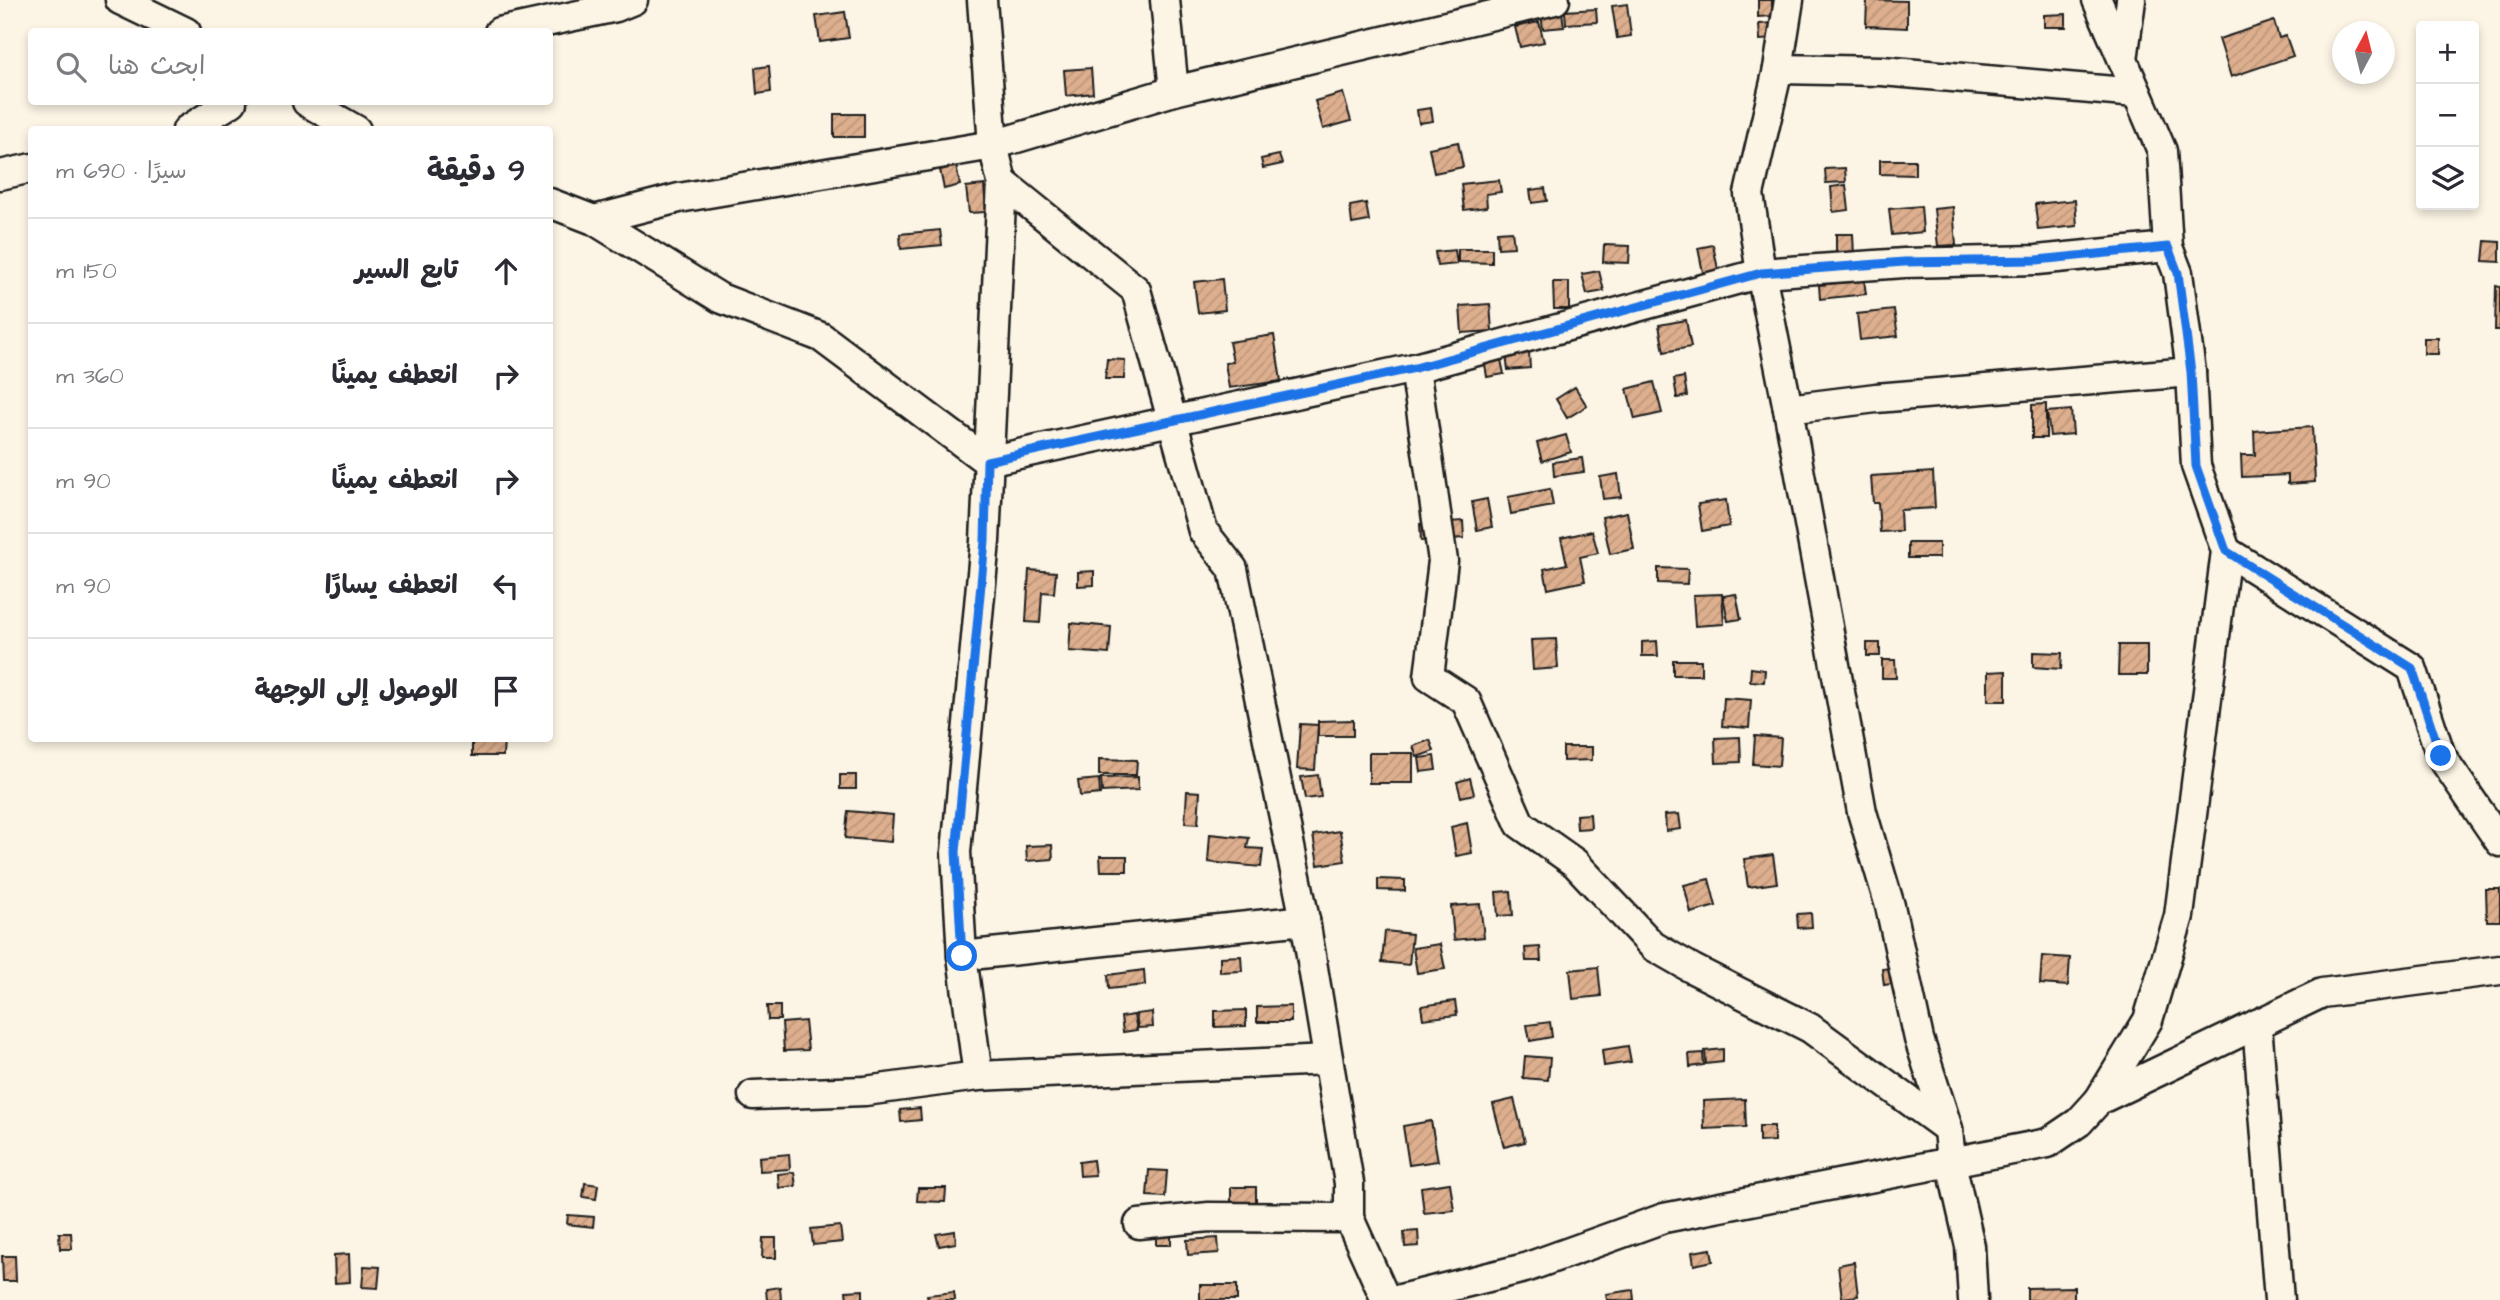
<!DOCTYPE html>
<html lang="ar">
<head>
<meta charset="utf-8">
<style>
  body { margin:0; font-family:"Architects Daughter","Playpen Sans Arabic",sans-serif; background:#f7f7f7; color:#2b2b33; direction:rtl }
  .controls { position:absolute; right:21px; top:21px; display:grid; overflow:hidden; border-radius:7px; box-shadow:0 4px 10px #0003 }
  .controls button { width:63px; height:63px; display:grid; place-items:center; padding:0; border:0; border-bottom:2px solid #e1e1e2; background:#fff; color:#2b2b33; font:35px sans-serif }
  .compass { position:absolute; left:2332px; top:21px; width:63px; height:63px; border-radius:50%; background:#fff; box-shadow:0 4px 10px #0003; rotate:7deg }
  .stop { position:absolute; width:21px; height:21px; margin:-16px; border:5px solid #1a73e8; border-radius:50%; background:#fff }
  .stop.end { background:#1a73e8; border-color:#fff; box-shadow:0 2px 7px #0008 }
  .list { margin:0; padding:0; list-style:none }
  h2 { display:flex; justify-content:space-between; align-items:center; height:91px; margin:0; padding:0 28px; font-size:30px }
  h2 small { font-size:23px; font-weight:400; color:#7c7c81 }
  .list li { display:grid; grid-template-columns:46px 1fr auto; gap:21px; align-items:center; box-sizing:border-box; height:105px; padding:0 28px; border-top:2px solid #e1e1e2 }
  .list b { display:block; font-size:26px; white-space:nowrap }
  .list em { font-size:23px; font-style:normal; color:#7c7c81 }
  .icon { flex:none; width:38px; height:38px; fill:none; stroke:currentColor; stroke-width:2; stroke-linecap:round; stroke-linejoin:round }
  .map { position:relative; flex:none; width:2500px; height:1300px; overflow:hidden; direction:ltr }
  .search { position:absolute; background:#fff; box-shadow:0 4px 10px #0003; left:28px; top:28px; width:525px; height:77px; display:flex; align-items:center; gap:18px; box-sizing:border-box; padding:0 24px; border-radius:7px; color:#7c7c81; font-size:26px }
  .panel { position:absolute; background:#fff; box-shadow:0 4px 10px #0003; left:28px; top:126px; width:525px; height:616px; border-radius:7px; direction:rtl }
  .map>svg:first-child { display:block }
  .building { fill:url(#building-hatch); stroke:#1c1c1c; stroke-width:2 }
  .lines { fill:none; stroke-linecap:round; stroke-linejoin:round }
  .minor-casing { stroke:#1c1c1c; stroke-width:33 }
  .minor { stroke:#fcf5e5; stroke-width:28 }
  .route { stroke:#1a73e8; stroke-width:9 }
</style>
</head>
<body>
<div class="map">
<svg width="2500" height="1300" viewBox="0 0 2500 1300">
  <defs>
    <pattern id="building-hatch" width="6" height="6" patternUnits="userSpaceOnUse" patternTransform="scale(1.75)"><rect width="6" height="6" fill="#ddaf8e"/><path d="M-1 1l2-2M0 6l6-6M5 7l2-2" fill="none" stroke="#bd967a"/></pattern>
  </defs>
  <rect width="100%" height="100%" fill="#fcf5e5"/>
  <filter id="ink" filterUnits="userSpaceOnUse"><feTurbulence type="fractalNoise" baseFrequency=".0143" numOctaves="2"/><feDisplacementMap in="SourceGraphic" scale="14" xChannelSelector="R" yChannelSelector="G"/><feConvolveMatrix kernelMatrix="1 2 1 2 8 2 1 2 1" color-interpolation-filters="sRGB"/></filter>
  <g filter="url(#ink)">
    <!-- building -->
    <g class="building">
      <path d="M 1758,0 L 1772,0 L 1772,16 L 1758,17 Z"/>
      <path d="M 1867,0 L 1907,1 L 1907,28 L 1866,26 Z"/>
      <path d="M 1627,4 L 1631,36 L 1617,38 L 1612,6 Z"/>
      <path d="M 1596,9 L 1597,22 L 1566,24 L 1565,11 Z"/>
      <path d="M 845,12 L 849,38 L 820,42 L 816,16 Z"/>
      <path d="M 1562,12 L 1564,27 L 1543,29 L 1541,14 Z"/>
      <path d="M 2066,14 L 2066,27 L 2044,27 L 2044,15 Z"/>
      <path d="M 2274,21 L 2279,38 L 2286,36 L 2293,56 L 2231,77 L 2219,39 Z"/>
      <path d="M 1539,22 L 1544,42 L 1520,47 L 1515,27 Z"/>
      <path d="M 1773,23 L 1774,39 L 1760,40 L 1759,24 Z"/>
      <path d="M 769,66 L 771,92 L 757,94 L 755,68 Z"/>
      <path d="M 1091,68 L 1093,93 L 1066,96 L 1064,70 Z"/>
      <path d="M 1343,93 L 1351,121 L 1323,129 L 1315,101 Z"/>
      <path d="M 1431,108 L 1433,121 L 1419,123 L 1417,110 Z"/>
      <rect x="834" y="114" width="30" height="23"/>
      <path d="M 1458,142 L 1463,167 L 1434,173 L 1429,148 Z"/>
      <path d="M 1279,155 L 1282,164 L 1263,168 L 1261,159 Z"/>
      <path d="M 1880,160 L 1915,160 L 1915,175 L 1880,174 Z"/>
      <path d="M 956,166 L 960,185 L 944,189 L 940,170 Z"/>
      <path d="M 1845,168 L 1846,182 L 1826,183 L 1825,169 Z"/>
      <path d="M 1499,180 L 1501,192 L 1486,194 L 1487,207 L 1464,210 L 1461,184 Z"/>
      <path d="M 984,185 L 986,212 L 969,213 L 966,187 Z"/>
      <path d="M 1846,185 L 1849,210 L 1833,212 L 1831,187 Z"/>
      <path d="M 1545,188 L 1547,201 L 1532,203 L 1530,190 Z"/>
      <path d="M 2075,200 L 2077,226 L 2038,230 L 2035,204 Z"/>
      <path d="M 1366,203 L 1369,221 L 1352,224 L 1350,206 Z"/>
      <path d="M 1921,206 L 1923,232 L 1892,235 L 1889,209 Z"/>
      <path d="M 1953,207 L 1956,245 L 1938,246 L 1934,209 Z"/>
      <path d="M 940,230 L 942,245 L 901,249 L 900,234 Z"/>
      <path d="M 1512,231 L 1514,247 L 1498,248 L 1497,232 Z"/>
      <path d="M 1836,234 L 1853,234 L 1854,256 L 1836,256 Z"/>
      <path d="M 2485,241 L 2500,242 L 2500,262 L 2483,261 Z"/>
      <path d="M 1604,245 L 1630,246 L 1629,263 L 1603,262 Z"/>
      <path d="M 1713,245 L 1720,279 L 1705,282 L 1698,248 Z"/>
      <path d="M 1458,249 L 1492,249 L 1492,263 L 1458,262 Z"/>
      <path d="M 1455,250 L 1457,264 L 1437,266 L 1435,252 Z"/>
      <path d="M 1599,271 L 1604,291 L 1587,294 L 1582,274 Z"/>
      <path d="M 1222,279 L 1225,310 L 1198,313 L 1194,282 Z"/>
      <path d="M 1864,280 L 1866,294 L 1820,299 L 1819,285 Z"/>
      <path d="M 1553,282 L 1569,282 L 1569,309 L 1554,309 Z"/>
      <path d="M 2496,286 L 2500,287 L 2500,330 L 2495,330 Z"/>
      <path d="M 1490,304 L 1492,331 L 1462,333 L 1460,306 Z"/>
      <path d="M 1894,310 L 1898,336 L 1860,340 L 1857,314 Z"/>
      <path d="M 1686,320 L 1691,347 L 1664,352 L 1659,325 Z"/>
      <path d="M 1274,335 L 1281,381 L 1229,388 L 1225,363 L 1233,362 L 1229,342 Z"/>
      <rect x="2424" y="338" width="14" height="16"/>
      <path d="M 1529,353 L 1530,368 L 1508,370 L 1506,355 Z"/>
      <path d="M 1500,355 L 1504,374 L 1487,377 L 1484,358 Z"/>
      <path d="M 1107,359 L 1125,360 L 1124,379 L 1105,379 Z"/>
      <path d="M 1684,377 L 1687,396 L 1677,398 L 1674,379 Z"/>
      <path d="M 1654,382 L 1662,413 L 1635,419 L 1627,389 Z"/>
      <path d="M 1575,387 L 1587,406 L 1567,418 L 1556,399 Z"/>
      <path d="M 2046,404 L 2046,438 L 2032,438 L 2032,405 Z"/>
      <path d="M 2071,410 L 2073,434 L 2050,436 L 2047,412 Z"/>
      <path d="M 2312,427 L 2315,482 L 2288,484 L 2288,475 L 2242,477 L 2241,455 L 2255,455 L 2254,431 Z"/>
      <path d="M 1566,435 L 1571,452 L 1542,461 L 1537,443 Z"/>
      <path d="M 1582,458 L 1584,472 L 1554,476 L 1553,462 Z"/>
      <path d="M 1933,472 L 1935,508 L 1900,510 L 1901,531 L 1880,532 L 1878,503 L 1873,503 L 1871,476 Z"/>
      <path d="M 1618,474 L 1621,497 L 1603,499 L 1600,477 Z"/>
      <path d="M 1550,489 L 1553,506 L 1511,514 L 1508,497 Z"/>
      <path d="M 1487,499 L 1492,527 L 1477,530 L 1472,502 Z"/>
      <path d="M 1726,500 L 1729,526 L 1702,531 L 1698,504 Z"/>
      <path d="M 1627,512 L 1634,549 L 1610,554 L 1602,517 Z"/>
      <path d="M 1463,521 L 1464,538 L 1421,541 L 1420,524 Z"/>
      <path d="M 1592,531 L 1598,553 L 1580,557 L 1585,581 L 1548,589 L 1544,569 L 1567,564 L 1561,538 Z"/>
      <rect x="1908" y="543" width="31" height="15"/>
      <path d="M 1658,568 L 1688,569 L 1687,584 L 1658,583 Z"/>
      <path d="M 1029,570 L 1056,572 L 1054,593 L 1042,592 L 1040,623 L 1026,622 Z"/>
      <path d="M 1094,571 L 1094,585 L 1078,586 L 1078,572 Z"/>
      <path d="M 1722,594 L 1724,624 L 1695,626 L 1693,595 Z"/>
      <path d="M 1736,594 L 1741,619 L 1728,621 L 1723,596 Z"/>
      <path d="M 1071,623 L 1111,627 L 1109,654 L 1069,651 Z"/>
      <path d="M 1556,639 L 1558,668 L 1533,670 L 1531,640 Z"/>
      <path d="M 1657,641 L 1658,656 L 1642,656 L 1642,642 Z"/>
      <rect x="1867" y="643" width="13" height="13"/>
      <path d="M 2119,645 L 2147,645 L 2147,675 L 2118,675 Z"/>
      <path d="M 2033,652 L 2062,653 L 2061,669 L 2033,667 Z"/>
      <rect x="1673" y="660" width="28" height="15"/>
      <path d="M 1882,660 L 1895,660 L 1896,678 L 1882,678 Z"/>
      <path d="M 1751,668 L 1765,670 L 1764,682 L 1750,681 Z"/>
      <path d="M 2006,671 L 2006,701 L 1988,701 L 1988,672 Z"/>
      <path d="M 1724,698 L 1751,700 L 1749,728 L 1722,726 Z"/>
      <path d="M 1353,720 L 1353,736 L 1318,736 L 1318,721 Z"/>
      <path d="M 1300,724 L 1318,725 L 1315,770 L 1297,769 Z"/>
      <path d="M 1755,736 L 1781,738 L 1779,766 L 1753,764 Z"/>
      <path d="M 1740,737 L 1741,762 L 1716,763 L 1715,738 Z"/>
      <path d="M 472,740 L 504,741 L 503,756 L 472,756 Z"/>
      <path d="M 1430,740 L 1434,751 L 1417,757 L 1413,746 Z"/>
      <path d="M 1563,747 L 1592,747 L 1592,760 L 1563,761 Z"/>
      <rect x="1369" y="753" width="44" height="30"/>
      <path d="M 1434,756 L 1436,770 L 1421,772 L 1419,758 Z"/>
      <path d="M 1099,759 L 1137,760 L 1136,775 L 1099,775 Z"/>
      <rect x="840" y="775" width="16" height="14"/>
      <path d="M 1318,775 L 1321,797 L 1305,799 L 1301,777 Z"/>
      <path d="M 1138,777 L 1138,790 L 1102,792 L 1101,778 Z"/>
      <path d="M 1470,778 L 1474,794 L 1461,797 L 1457,782 Z"/>
      <path d="M 1099,779 L 1100,794 L 1080,796 L 1078,781 Z"/>
      <path d="M 1187,791 L 1200,792 L 1198,824 L 1185,823 Z"/>
      <path d="M 848,811 L 893,815 L 891,842 L 845,838 Z"/>
      <path d="M 1590,814 L 1591,828 L 1577,829 L 1576,815 Z"/>
      <path d="M 1679,814 L 1681,829 L 1666,831 L 1665,815 Z"/>
      <path d="M 1467,823 L 1472,853 L 1456,856 L 1451,827 Z"/>
      <path d="M 1340,831 L 1345,861 L 1318,865 L 1313,835 Z"/>
      <path d="M 1210,834 L 1249,838 L 1247,848 L 1263,849 L 1261,867 L 1208,862 Z"/>
      <path d="M 1052,845 L 1053,859 L 1027,861 L 1026,846 Z"/>
      <path d="M 1773,855 L 1777,883 L 1748,887 L 1744,859 Z"/>
      <path d="M 1100,856 L 1127,856 L 1127,871 L 1101,871 Z"/>
      <path d="M 1378,879 L 1405,880 L 1405,891 L 1378,890 Z"/>
      <path d="M 1709,879 L 1716,906 L 1691,913 L 1684,885 Z"/>
      <path d="M 2486,889 L 2500,889 L 2500,921 L 2487,921 Z"/>
      <path d="M 1511,891 L 1513,915 L 1498,916 L 1496,892 Z"/>
      <path d="M 1480,904 L 1484,937 L 1454,940 L 1451,906 Z"/>
      <path d="M 1811,913 L 1812,927 L 1798,928 L 1797,914 Z"/>
      <path d="M 1385,931 L 1412,934 L 1409,965 L 1382,962 Z"/>
      <path d="M 1440,944 L 1445,969 L 1417,973 L 1413,948 Z"/>
      <path d="M 1540,947 L 1541,961 L 1526,961 L 1525,948 Z"/>
      <path d="M 1241,956 L 1242,971 L 1220,972 L 1220,957 Z"/>
      <path d="M 2042,956 L 2070,958 L 2068,986 L 2040,984 Z"/>
      <path d="M 1598,967 L 1601,996 L 1573,999 L 1570,970 Z"/>
      <path d="M 1897,967 L 1898,983 L 1884,985 L 1882,969 Z"/>
      <path d="M 1144,970 L 1145,985 L 1109,989 L 1108,975 Z"/>
      <path d="M 1455,1001 L 1457,1015 L 1423,1019 L 1421,1006 Z"/>
      <path d="M 767,1006 L 780,1006 L 780,1020 L 768,1020 Z"/>
      <path d="M 1291,1006 L 1291,1022 L 1257,1022 L 1257,1007 Z"/>
      <path d="M 1246,1010 L 1246,1026 L 1215,1027 L 1215,1011 Z"/>
      <path d="M 1152,1012 L 1153,1027 L 1138,1028 L 1136,1014 Z"/>
      <path d="M 1134,1015 L 1137,1030 L 1123,1032 L 1121,1017 Z"/>
      <path d="M 805,1021 L 808,1050 L 784,1051 L 782,1023 Z"/>
      <path d="M 1550,1022 L 1552,1037 L 1530,1041 L 1527,1025 Z"/>
      <path d="M 1628,1046 L 1631,1062 L 1604,1066 L 1602,1050 Z"/>
      <path d="M 1723,1049 L 1723,1062 L 1706,1064 L 1705,1051 Z"/>
      <path d="M 1703,1053 L 1704,1065 L 1690,1067 L 1689,1054 Z"/>
      <path d="M 1525,1056 L 1550,1058 L 1548,1080 L 1523,1078 Z"/>
      <path d="M 1514,1099 L 1525,1142 L 1504,1147 L 1493,1104 Z"/>
      <path d="M 1745,1099 L 1746,1127 L 1704,1129 L 1703,1101 Z"/>
      <path d="M 920,1108 L 921,1120 L 901,1122 L 900,1110 Z"/>
      <path d="M 1431,1121 L 1438,1161 L 1409,1165 L 1403,1126 Z"/>
      <path d="M 1759,1126 L 1774,1126 L 1774,1141 L 1759,1142 Z"/>
      <path d="M 789,1154 L 790,1169 L 760,1171 L 759,1157 Z"/>
      <path d="M 1093,1160 L 1095,1175 L 1080,1176 L 1079,1162 Z"/>
      <path d="M 1149,1170 L 1167,1171 L 1165,1197 L 1147,1196 Z"/>
      <path d="M 794,1172 L 796,1186 L 779,1188 L 778,1174 Z"/>
      <path d="M 585,1183 L 598,1185 L 596,1199 L 583,1197 Z"/>
      <path d="M 1450,1183 L 1454,1210 L 1424,1213 L 1421,1187 Z"/>
      <rect x="1231" y="1187" width="25" height="15"/>
      <path d="M 918,1188 L 946,1188 L 945,1202 L 917,1201 Z"/>
      <path d="M 568,1215 L 594,1217 L 593,1227 L 567,1224 Z"/>
      <path d="M 840,1226 L 842,1242 L 813,1245 L 811,1229 Z"/>
      <path d="M 955,1231 L 956,1243 L 939,1246 L 936,1234 Z"/>
      <rect x="1156" y="1231" width="15" height="14"/>
      <path d="M 1418,1231 L 1419,1246 L 1405,1247 L 1404,1232 Z"/>
      <path d="M 59,1233 L 71,1233 L 72,1249 L 60,1249 Z"/>
      <path d="M 763,1238 L 776,1238 L 776,1258 L 762,1258 Z"/>
      <path d="M 1218,1238 L 1219,1253 L 1188,1255 L 1187,1240 Z"/>
      <path d="M 1711,1249 L 1713,1261 L 1694,1265 L 1692,1252 Z"/>
      <path d="M 349,1254 L 350,1282 L 335,1283 L 334,1255 Z"/>
      <path d="M 2,1256 L 15,1256 L 16,1281 L 3,1281 Z"/>
      <path d="M 1854,1262 L 1858,1296 L 1842,1298 L 1838,1265 Z"/>
      <path d="M 364,1266 L 380,1267 L 378,1288 L 362,1287 Z"/>
      <rect x="1200" y="1285" width="37" height="15"/>
      <path d="M 780,1287 L 781,1300 L 767,1300 L 766,1289 Z"/>
      <path d="M 2074,1287 L 2074,1300 L 2027,1300 L 2027,1288 Z"/>
      <path d="M 863,1290 L 863,1300 L 847,1300 L 846,1291 Z"/>
      <path d="M 1633,1290 L 1634,1300 L 1607,1300 L 1606,1294 Z"/>
      <path d="M 954,1292 L 955,1300 L 928,1300 L 927,1295 Z"/>
    </g>
    <g class="lines">
      <defs>
        <g id="minor">
          <path d="M 120,0 L 186,32"/>
          <path d="M 1165,0 L 1174,91 L 1555,0"/>
          <path d="M 1789,0 L 1778,69 L 1749,194 L 1761,273 L 1788,409 L 1862,812 L 1890,906 L 1919,1039 L 1948,1129 L 1951,1163 L 1970,1246 L 1973,1300"/>
          <path d="M 2097,0 L 2122,58"/>
          <path d="M 499,32 L 616,7 L 633,0"/>
          <path d="M 1778,69 L 1882,71 L 2137,93"/>
          <path d="M 307,102 L 356,130"/>
          <path d="M 187,130 L 232,102"/>
          <path d="M 0,175 L 32,168"/>
          <path d="M 1002,182 L 1136,290 L 1203,531 L 1233,569 L 1305,920 L 1349,1183 L 1349,1218 L 1386,1300"/>
          <path d="M 550,203 L 594,220 L 720,298 L 821,337 L 987,461 L 1415,368"/>
          <path d="M 594,220 L 679,198 L 993,145 L 1174,91"/>
          <path d="M 1788,409 L 1876,398 L 2191,372"/>
          <path d="M 2226,551 L 2412,668 L 2441,756 L 2500,842"/>
          <path d="M 962,956 L 1305,920"/>
          <path d="M 2257,1024 L 2279,1300"/>
          <path d="M 978,1076 L 962,956 L 956,852 L 985,541 L 1002,182 L 993,145 L 982,0"/>
          <path d="M 753,1095 L 865,1091 L 978,1076 L 1328,1060"/>
          <path d="M 2099,1100 L 2148,1020 L 2179,916 L 2226,551 L 2196,466 L 2191,372 L 2178,273 L 2168,247 L 2162,151 L 2123,60 L 2131,0"/>
          <path d="M 1948,1129 L 1810,1028 L 1693,969 L 1653,946 L 1575,863 L 1520,824 L 1466,701 L 1429,677 L 1443,561 L 1415,368 L 1761,273 L 1904,263 L 2037,260 L 2168,247"/>
          <path d="M 1139,1224 L 1209,1217 L 1349,1218"/>
          <path d="M 1396,1300 L 1525,1268 L 1664,1218 L 2048,1143 L 2079,1122 L 2099,1100 L 2322,993 L 2500,970"/>
        </g>
      </defs>
      <!-- minor casing -->
      <use href="#minor" class="minor-casing"/>
      <!-- minor -->
      <use href="#minor" class="minor"/>
    </g>
  </g>
  <g class="lines" filter="url(#ink)">
    <!-- route -->
    <path class="route" d="M 962,956 L 956,852 L 985,541 L 987,461 L 1415,368 L 1761,273 L 1904,262 L 2037,260 L 2168,247 L 2178,273 L 2191,372 L 2196,466 L 2226,551 L 2412,668 L 2441,756"/>
  </g>
</svg>
<div class="controls">
<button>+</button>
<button>−</button>
<button><svg class="icon" aria-label="layers" viewBox="0 0 24 24"><path d="M12 4l9 5-9 5-9-5zM3 14l9 5 9-5"/></svg></button>
</div>
<svg class="compass" viewBox="-18 -18 36 36"><path d="M0-13l5 13h-10z" fill="#e53935"/><path d="M0 13l5-13h-10z" fill="#7c7c81"/></svg>
<div class="stop" style="left:962px;top:956px"></div>
<div class="stop end" style="left:2441px;top:756px"></div>
<div class="search"><svg class="icon" aria-label="search" viewBox="0 0 24 24"><circle cx="10" cy="10" r="6"/><path d="M15 15l6 6"/></svg>ابحث هنا</div>
<section class="panel">
<h2>9 دقيقة<small>سيرًا · 690 m</small></h2>
<ul class="list">
<li><svg class="icon" aria-label="ahead" viewBox="0 0 24 24"><path d="M12 20V5M6 11l6-6 6 6"/></svg><div><b>تابع السير</b></div><em>150 m</em></li>
<li><svg class="icon" aria-label="right" viewBox="0 0 24 24"><path d="M7 20v-9h11M14 6l5 5-5 5"/></svg><div><b>انعطف يمينًا</b></div><em>360 m</em></li>
<li><svg class="icon" aria-label="right" viewBox="0 0 24 24"><path d="M7 20v-9h11M14 6l5 5-5 5"/></svg><div><b>انعطف يمينًا</b></div><em>90 m</em></li>
<li><svg class="icon" aria-label="left" viewBox="0 0 24 24"><path d="M17 20v-9H6M10 6l-5 5 5 5"/></svg><div><b>انعطف يسارًا</b></div><em>90 m</em></li>
<li><svg class="icon" aria-label="arrive" viewBox="0 0 24 24"><path d="M6 21V4h12l-3 4 3 4H6"/></svg><div><b>الوصول إلى الوجهة</b></div></li>
</ul>
</section>
</div>
</body>
</html>
